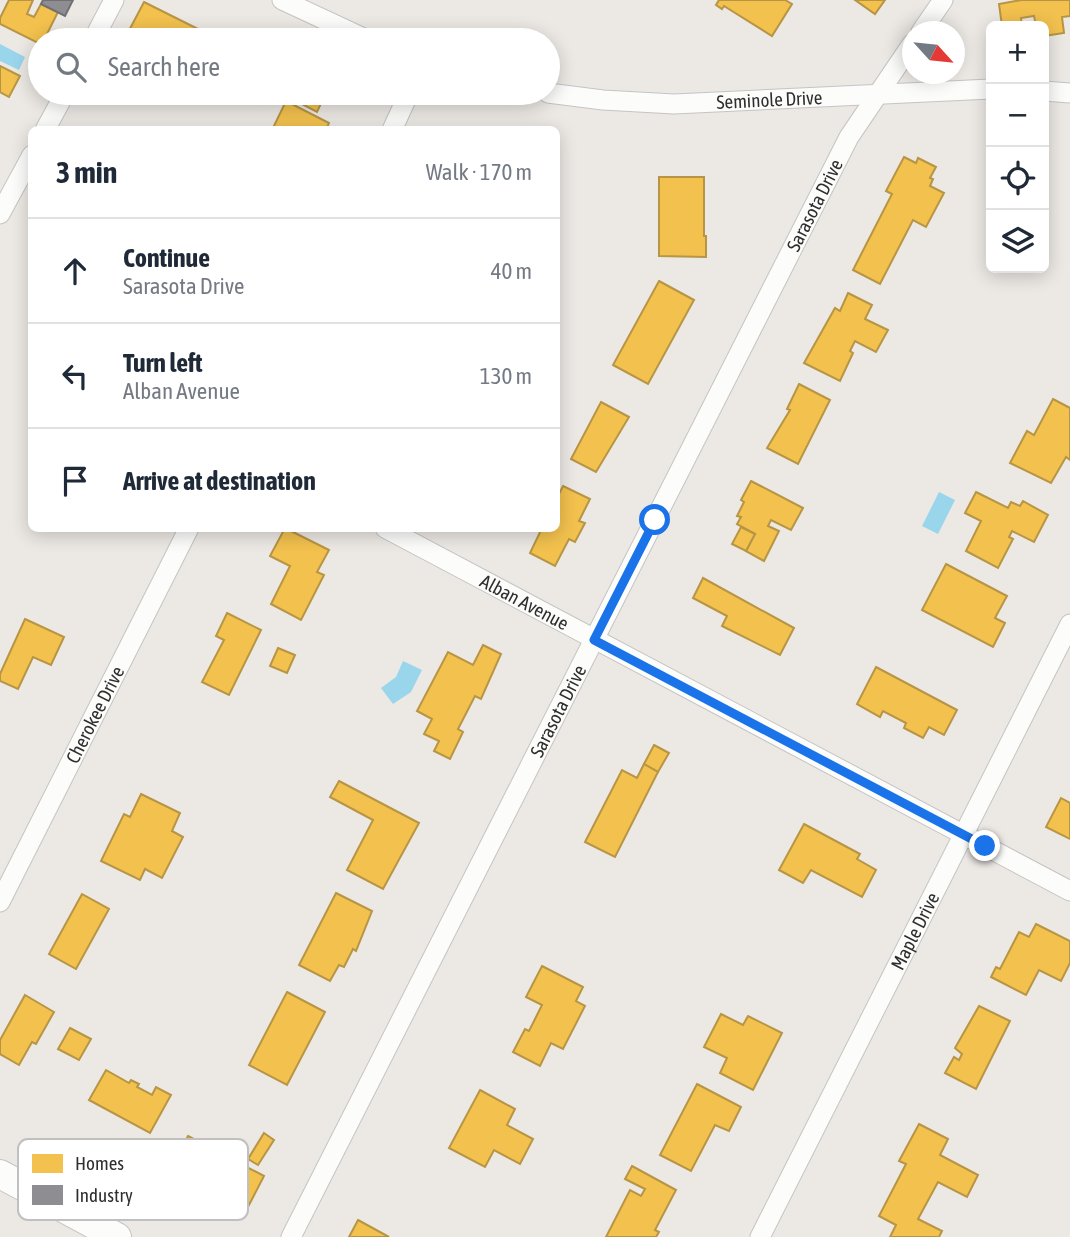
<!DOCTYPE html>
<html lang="en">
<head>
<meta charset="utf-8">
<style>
  body { margin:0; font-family:"Asap Condensed",sans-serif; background:#f6f6f7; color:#1f2937 }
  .controls { position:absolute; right:21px; top:21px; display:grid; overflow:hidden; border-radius:10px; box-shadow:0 4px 18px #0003 }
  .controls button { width:63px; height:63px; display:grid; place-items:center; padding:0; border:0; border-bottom:2px solid #e0e1e3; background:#fff; color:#1f2937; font:35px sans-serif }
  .compass { position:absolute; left:902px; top:21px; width:63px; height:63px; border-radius:50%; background:#fff; box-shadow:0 4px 18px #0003; rotate:117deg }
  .stop { position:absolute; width:21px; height:21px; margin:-16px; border:5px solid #1a73e8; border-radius:50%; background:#fff }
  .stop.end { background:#1a73e8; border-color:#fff; box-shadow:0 2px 7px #0008 }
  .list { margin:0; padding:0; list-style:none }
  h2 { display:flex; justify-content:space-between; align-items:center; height:91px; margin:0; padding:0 28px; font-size:30px }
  h2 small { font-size:23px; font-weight:400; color:#747a83 }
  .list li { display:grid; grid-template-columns:46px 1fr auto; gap:21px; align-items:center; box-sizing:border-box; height:105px; padding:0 28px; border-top:2px solid #e0e1e3 }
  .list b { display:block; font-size:26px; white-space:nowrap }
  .list p { margin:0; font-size:23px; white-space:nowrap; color:#747a83 }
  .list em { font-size:23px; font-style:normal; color:#747a83 }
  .icon { flex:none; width:38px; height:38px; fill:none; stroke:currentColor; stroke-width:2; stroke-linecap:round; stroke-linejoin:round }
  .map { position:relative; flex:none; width:1070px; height:1237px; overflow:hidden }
  .search { position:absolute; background:#fff; box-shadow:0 4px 18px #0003; left:28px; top:28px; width:532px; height:77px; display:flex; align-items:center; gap:18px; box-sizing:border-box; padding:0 24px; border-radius:38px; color:#747a83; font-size:26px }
  .panel { position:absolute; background:#fff; box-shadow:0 4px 18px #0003; left:28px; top:126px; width:532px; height:406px; border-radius:10px }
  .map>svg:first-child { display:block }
  .water { fill:#99d6ec }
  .homes { fill:#f2c14e; stroke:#b79544; stroke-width:2 }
  .industry { fill:#8d8d92; stroke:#707074; stroke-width:2 }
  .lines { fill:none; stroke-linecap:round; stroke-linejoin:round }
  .street-casing { stroke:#c5c4c5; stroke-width:21 }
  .secondary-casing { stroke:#c5c4c5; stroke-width:30 }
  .street { stroke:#fcfcfb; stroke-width:19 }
  .secondary { stroke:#fcfcfb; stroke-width:28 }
  .route { stroke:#1a73e8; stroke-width:9 }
  .labels { text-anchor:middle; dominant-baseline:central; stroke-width:7; stroke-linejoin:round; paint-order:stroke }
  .street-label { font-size:19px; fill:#2e2e2e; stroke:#fff }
  .key { fill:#fff; stroke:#c0c0c0; stroke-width:2 }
  .key-label { font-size:19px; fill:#2e2e2e }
</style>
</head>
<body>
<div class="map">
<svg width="1070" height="1237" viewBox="0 0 1070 1237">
  <rect width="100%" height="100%" fill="#ece8e4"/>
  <!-- water -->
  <g class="water">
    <path d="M 0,44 L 25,57 L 19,70 L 0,61 Z"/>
    <path d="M 939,492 L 955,500 L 938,534 L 922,526 Z"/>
    <path d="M 403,661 L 422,670 L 411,692 L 393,704 L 381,688 L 396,677 Z"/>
  </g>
  <!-- homes -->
  <g class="homes">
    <path d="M 9,0 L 33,0 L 27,14 L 34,17 L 41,4 L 58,12 L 44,40 L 40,40 L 40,44 L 0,24 L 0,18 Z"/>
    <path d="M 719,0 L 785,0 L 792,4 L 772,36 L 724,6 L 722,9 L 716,5 Z"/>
    <path d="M 855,0 L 885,0 L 875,14 Z"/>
    <path d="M 1070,0 L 1070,16 L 1062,17 L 1064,33 L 1044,36 L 1044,26 L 1036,26 L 1034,16 L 1021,18 L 1022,26 L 1002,26 L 999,4 L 1021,0 Z"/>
    <path d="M 144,2 L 202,31 L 197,40 L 124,40 Z"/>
    <path d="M 0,66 L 20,76 L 9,97 L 0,92 Z"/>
    <path d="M 233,93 L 261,93 L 256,104 Z"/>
    <path d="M 303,93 L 326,93 L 317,112 L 298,102 Z"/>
    <path d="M 286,101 L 329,123 L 326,130 L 272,130 Z"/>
    <path d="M 904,157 L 916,163 L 918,158 L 936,167 L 930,178 L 933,179 L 930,186 L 944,193 L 926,227 L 913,220 L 880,284 L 853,270 L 892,194 L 886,191 Z"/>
    <path d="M 659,177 L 704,177 L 704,236 L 706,236 L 706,257 L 659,256 Z"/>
    <path d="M 659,281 L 694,300 L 648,384 L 613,365 Z"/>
    <path d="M 848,293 L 872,305 L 865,319 L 888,330 L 876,352 L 855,341 L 850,351 L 853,353 L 840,381 L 804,363 L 835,308 L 840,311 Z"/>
    <path d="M 799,384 L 830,400 L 798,464 L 767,448 L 790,410 L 787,409 Z"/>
    <path d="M 1053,399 L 1070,408 L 1070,460 L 1066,457 L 1051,483 L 1010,463 L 1027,431 L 1034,435 Z"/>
    <path d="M 601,402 L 629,417 L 596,472 L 571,459 Z"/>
    <path d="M 751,481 L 803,508 L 791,530 L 771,520 L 768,526 L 779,531 L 764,561 L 746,551 L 755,534 L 737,524 L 741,517 L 737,516 L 744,502 L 741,500 Z"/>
    <path d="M 563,486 L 590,499 L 579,521 L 585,523 L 575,542 L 569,539 L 555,566 L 530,553 L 542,528 L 556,528 L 556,500 Z"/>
    <path d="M 976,492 L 1008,508 L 1011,502 L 1020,506 L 1023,501 L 1048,515 L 1034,542 L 1012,531 L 1009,537 L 1013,539 L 998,568 L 966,551 L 981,521 L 965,513 Z"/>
    <path d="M 741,527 L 755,534 L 746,551 L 732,544 Z"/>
    <path d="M 285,528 L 329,550 L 317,572 L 324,575 L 301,620 L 271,604 L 290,566 L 270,556 Z"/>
    <path d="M 946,564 L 1007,596 L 995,618 L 1005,623 L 993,647 L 922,610 Z"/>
    <path d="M 703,578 L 794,628 L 780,655 L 722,626 L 727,616 L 693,598 Z"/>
    <path d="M 227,613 L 261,630 L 229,695 L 202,682 L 224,640 L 216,636 Z"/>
    <path d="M 25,619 L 64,637 L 51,665 L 33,657 L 18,689 L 0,681 L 0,674 Z"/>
    <path d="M 483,645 L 501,654 L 481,699 L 475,696 L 458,729 L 463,732 L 450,759 L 434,751 L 439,741 L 424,734 L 432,719 L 417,711 L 448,652 L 473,665 Z"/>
    <path d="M 278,648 L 295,655 L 287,673 L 270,666 Z"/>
    <path d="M 876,667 L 957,710 L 944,735 L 929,727 L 923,738 L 904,728 L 906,723 L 883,711 L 880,717 L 857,704 Z"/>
    <path d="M 654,745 L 669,753 L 658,772 L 644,764 Z"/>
    <path d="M 644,764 L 658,772 L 615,857 L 585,842 L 622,770 L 637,778 Z"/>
    <path d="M 339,781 L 419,823 L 383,889 L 347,870 L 373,820 L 330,797 Z"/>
    <path d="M 141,794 L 180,813 L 172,831 L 183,837 L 162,878 L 145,869 L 140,880 L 101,861 L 124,814 L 130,817 Z"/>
    <path d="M 1061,798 L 1070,803 L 1070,839 L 1046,827 Z"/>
    <path d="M 804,824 L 860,854 L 857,859 L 876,870 L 862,897 L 811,870 L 803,883 L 779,870 Z"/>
    <path d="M 336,893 L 372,911 L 356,951 L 353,949 L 344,967 L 339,965 L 330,981 L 299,965 Z"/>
    <path d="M 82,894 L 109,909 L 76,969 L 49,954 Z"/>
    <path d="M 1036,924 L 1070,941 L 1070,963 L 1061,981 L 1039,970 L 1026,995 L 991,977 L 996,967 L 1000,969 L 1019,932 L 1029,937 Z"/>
    <path d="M 542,966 L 583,987 L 576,1001 L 585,1006 L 563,1049 L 551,1043 L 540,1066 L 513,1052 L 525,1029 L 529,1031 L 542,1005 L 526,997 Z"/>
    <path d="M 287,992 L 325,1012 L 287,1085 L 249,1065 Z"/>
    <path d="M 25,995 L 54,1012 L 36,1044 L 32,1042 L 19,1065 L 0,1054 L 0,1040 Z"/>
    <path d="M 979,1006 L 1010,1021 L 976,1089 L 945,1073 L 954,1057 L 959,1060 L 962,1054 L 955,1048 Z"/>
    <path d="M 721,1014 L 743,1025 L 748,1016 L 782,1033 L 753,1090 L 720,1073 L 727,1058 L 704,1047 Z"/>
    <path d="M 70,1028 L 91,1039 L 79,1060 L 58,1049 Z"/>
    <path d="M 106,1070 L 129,1083 L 131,1080 L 139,1084 L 137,1087 L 152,1095 L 156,1087 L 171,1095 L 150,1133 L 89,1100 Z"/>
    <path d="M 697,1084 L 741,1107 L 729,1131 L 715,1125 L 691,1171 L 660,1155 Z"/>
    <path d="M 480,1090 L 515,1109 L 507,1125 L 533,1139 L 520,1164 L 494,1150 L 485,1167 L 449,1148 Z"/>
    <path d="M 919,1124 L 948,1139 L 940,1155 L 978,1175 L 967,1197 L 938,1182 L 918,1219 L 942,1231 L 939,1237 L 890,1237 L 896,1225 L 879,1216 L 906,1164 L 899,1161 Z"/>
    <path d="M 264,1133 L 274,1140 L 258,1165 L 248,1159 Z"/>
    <path d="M 188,1136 L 264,1176 L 248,1207 L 171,1166 Z"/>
    <path d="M 632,1166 L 676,1190 L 655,1230 L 659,1232 L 656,1237 L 606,1237 L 630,1190 L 641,1196 L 645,1189 L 625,1179 Z"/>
    <path d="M 358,1220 L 389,1237 L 349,1237 Z"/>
  </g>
  <!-- industry -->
  <path class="industry" d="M 43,0 L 73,0 L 65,16 L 41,4 Z"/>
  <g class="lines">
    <defs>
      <g id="street">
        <path d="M 282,0 L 368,40"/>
        <path d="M 921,32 L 943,0"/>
        <path d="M 93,40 L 114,0"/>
        <path d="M 1044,91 L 1070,93"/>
        <path id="s1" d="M 548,93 L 603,100 L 674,104 L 991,89"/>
        <path d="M 45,130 L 65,93"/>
        <path d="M 392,130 L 409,93"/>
        <path d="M 0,214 L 32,155"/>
        <path id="s2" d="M 385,528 L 1070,891"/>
        <path id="s3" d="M 0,902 L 189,528"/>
        <path id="s4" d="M 291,1237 L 849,137 L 912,44"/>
        <path id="s5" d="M 760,1237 L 1070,624"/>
      </g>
      <path id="secondary" d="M 0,1174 L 117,1237"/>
    </defs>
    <!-- street casing -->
    <use href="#street" class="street-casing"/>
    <!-- secondary casing -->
    <use href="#secondary" class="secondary-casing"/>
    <!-- street -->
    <use href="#street" class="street"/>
    <!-- secondary -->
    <use href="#secondary" class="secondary"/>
  </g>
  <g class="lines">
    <!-- route -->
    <path class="route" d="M 655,520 L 594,640 L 985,846"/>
  </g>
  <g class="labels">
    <!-- street labels -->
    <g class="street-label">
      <text stroke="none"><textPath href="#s1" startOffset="222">Seminole Drive</textPath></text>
      <text stroke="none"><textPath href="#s4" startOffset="1157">Sarasota Drive</textPath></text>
      <text stroke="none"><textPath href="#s2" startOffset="158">Alban Avenue</textPath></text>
      <text stroke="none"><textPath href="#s4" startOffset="590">Sarasota Drive</textPath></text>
      <text stroke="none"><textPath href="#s3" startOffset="210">Cherokee Drive</textPath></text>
      <text stroke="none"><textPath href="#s5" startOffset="343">Maple Drive</textPath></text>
    </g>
  </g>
  <!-- legend -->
  <rect x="18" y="1139" width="230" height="81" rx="10" class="key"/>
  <rect x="32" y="1154" width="31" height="19" fill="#f2c14e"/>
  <rect x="32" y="1185" width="31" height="20" fill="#8d8d92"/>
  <g class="key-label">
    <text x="75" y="1170">Homes</text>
    <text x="75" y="1202">Industry</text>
  </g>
</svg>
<div class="controls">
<button>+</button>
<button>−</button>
<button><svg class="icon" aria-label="locate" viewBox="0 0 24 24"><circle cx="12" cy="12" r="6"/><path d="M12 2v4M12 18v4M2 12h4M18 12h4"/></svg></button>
<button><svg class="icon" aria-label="layers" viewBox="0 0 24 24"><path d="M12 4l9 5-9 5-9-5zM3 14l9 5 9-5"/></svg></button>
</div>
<svg class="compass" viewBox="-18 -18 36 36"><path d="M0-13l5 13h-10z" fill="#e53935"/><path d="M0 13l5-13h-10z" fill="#747a83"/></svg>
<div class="stop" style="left:655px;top:520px"></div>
<div class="stop end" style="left:985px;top:846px"></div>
<div class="search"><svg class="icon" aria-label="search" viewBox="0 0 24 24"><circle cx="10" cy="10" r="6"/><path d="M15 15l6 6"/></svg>Search here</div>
<section class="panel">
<h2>3 min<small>Walk · 170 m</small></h2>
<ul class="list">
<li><svg class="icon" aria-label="ahead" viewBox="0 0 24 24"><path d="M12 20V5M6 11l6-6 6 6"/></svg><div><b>Continue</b><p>Sarasota Drive</p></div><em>40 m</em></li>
<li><svg class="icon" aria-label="left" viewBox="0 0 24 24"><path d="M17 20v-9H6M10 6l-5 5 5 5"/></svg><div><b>Turn left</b><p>Alban Avenue</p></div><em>130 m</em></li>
<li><svg class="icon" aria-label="arrive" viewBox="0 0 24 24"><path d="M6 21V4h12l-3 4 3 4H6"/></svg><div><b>Arrive at destination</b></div></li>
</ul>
</section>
</div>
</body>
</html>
